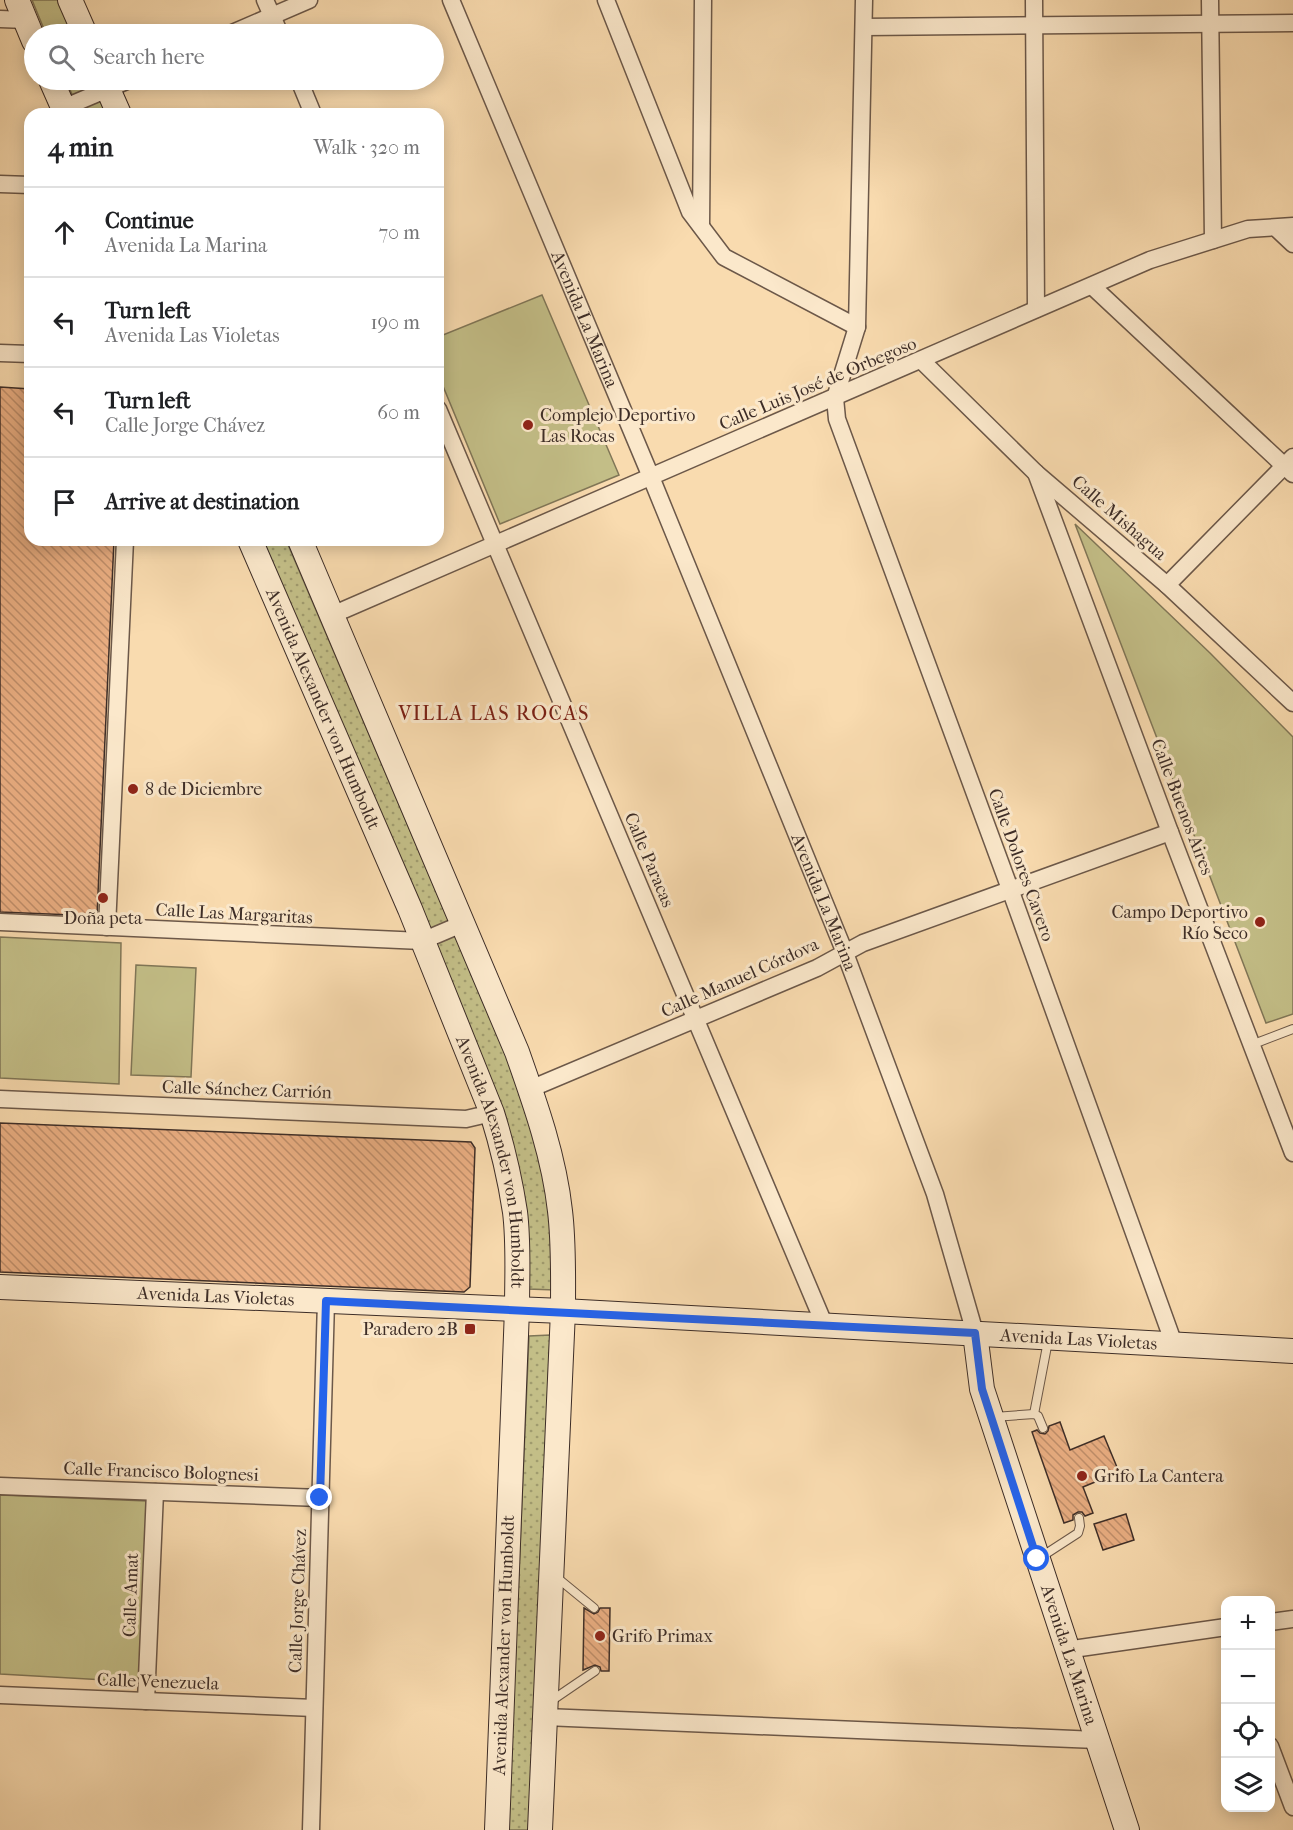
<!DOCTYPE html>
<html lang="en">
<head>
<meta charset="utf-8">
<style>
  body { margin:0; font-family:"IM FELL French Canon",serif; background:#f2f2f2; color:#202124 }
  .controls { position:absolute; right:18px; bottom:18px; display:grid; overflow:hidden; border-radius:12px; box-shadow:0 3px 15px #0003 }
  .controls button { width:54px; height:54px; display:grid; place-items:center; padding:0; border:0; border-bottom:2px solid #e0e0e0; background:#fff; color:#202124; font:30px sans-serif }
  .stop { position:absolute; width:18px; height:18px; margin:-14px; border:4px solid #2563eb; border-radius:50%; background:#fff }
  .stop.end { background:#2563eb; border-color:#fff; box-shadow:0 2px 6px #0008 }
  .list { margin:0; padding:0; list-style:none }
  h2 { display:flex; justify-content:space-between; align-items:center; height:78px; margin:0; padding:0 24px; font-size:26px }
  h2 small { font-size:20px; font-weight:400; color:#757577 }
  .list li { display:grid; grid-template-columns:39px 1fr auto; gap:18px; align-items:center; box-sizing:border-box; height:90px; padding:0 24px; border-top:2px solid #e0e0e0 }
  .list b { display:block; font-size:22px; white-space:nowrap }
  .list p { margin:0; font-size:20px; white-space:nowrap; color:#757577 }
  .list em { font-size:20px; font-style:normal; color:#757577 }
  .icon { flex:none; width:33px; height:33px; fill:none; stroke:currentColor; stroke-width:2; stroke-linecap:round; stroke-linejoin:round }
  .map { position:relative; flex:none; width:1293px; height:1830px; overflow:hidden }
  .search { position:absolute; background:#fff; box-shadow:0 3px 15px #0003; left:24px; top:24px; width:420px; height:66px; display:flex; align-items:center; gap:15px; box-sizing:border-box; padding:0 21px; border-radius:33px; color:#757577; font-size:22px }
  .panel { position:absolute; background:#fff; box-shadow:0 3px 15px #0003; left:24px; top:108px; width:420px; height:438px; border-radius:18px }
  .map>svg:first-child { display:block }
  .grass { fill:url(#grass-dots); stroke:#807657; stroke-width:1.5 }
  .green { fill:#c3be87; stroke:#807657; stroke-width:1.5 }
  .building { fill:url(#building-back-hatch); stroke:#3d2d27; stroke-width:1.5 }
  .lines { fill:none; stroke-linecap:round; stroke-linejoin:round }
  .lane-casing { stroke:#6c5849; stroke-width:10 }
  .street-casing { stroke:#6c5849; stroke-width:19 }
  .secondary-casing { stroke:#3d2d27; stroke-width:26 }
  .lane { stroke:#fbe8cb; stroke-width:8 }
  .street { stroke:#fbe8cb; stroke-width:16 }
  .secondary { stroke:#fbe8cb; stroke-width:24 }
  .route { stroke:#2563eb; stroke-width:8 }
  .poi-dot { fill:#8f2418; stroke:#fbe8cb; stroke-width:2 }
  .labels { text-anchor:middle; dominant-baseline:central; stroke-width:6; stroke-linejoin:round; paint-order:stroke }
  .street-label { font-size:18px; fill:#3d2d27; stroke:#fbe8cb }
  .poi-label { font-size:18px; fill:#3d2d27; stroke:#fbe8cb; text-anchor:start }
  .neighbourhood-label { font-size:20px; letter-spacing:1.5px; fill:#7a1f14; stroke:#fbe8cb }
</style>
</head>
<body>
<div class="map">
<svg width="1293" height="1830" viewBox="0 0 1293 1830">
  <defs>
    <pattern id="grass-dots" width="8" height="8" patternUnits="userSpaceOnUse" patternTransform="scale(1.5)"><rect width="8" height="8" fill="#c3be87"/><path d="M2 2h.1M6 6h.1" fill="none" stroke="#a09b6e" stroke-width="1.8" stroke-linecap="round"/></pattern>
    <pattern id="building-back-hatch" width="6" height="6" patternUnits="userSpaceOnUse" patternTransform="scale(1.5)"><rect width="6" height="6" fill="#ebaf83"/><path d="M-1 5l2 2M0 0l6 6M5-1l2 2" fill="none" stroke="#c08f6b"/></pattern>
  </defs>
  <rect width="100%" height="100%" fill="#f9dbaf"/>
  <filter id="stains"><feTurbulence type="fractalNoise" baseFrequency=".00333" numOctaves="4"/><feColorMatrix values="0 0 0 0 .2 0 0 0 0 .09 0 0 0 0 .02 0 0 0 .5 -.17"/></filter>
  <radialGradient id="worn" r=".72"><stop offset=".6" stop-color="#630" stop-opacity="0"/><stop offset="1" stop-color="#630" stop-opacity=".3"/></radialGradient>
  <!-- grass -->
  <g class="grass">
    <path d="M 262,540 L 286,540 L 521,1090 L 547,1185 L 555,1290 L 528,1289 L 524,1204 Z"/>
    <path d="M 550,1335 L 530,1830 L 508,1830 L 529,1336 Z"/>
  </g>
  <!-- green -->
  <g class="green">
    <path d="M 32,0 L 58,0 L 73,34 L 46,34 Z"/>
    <path d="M 66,80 L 92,80 L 107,114 L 80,114 Z"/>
    <path d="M 542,295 L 619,475 L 500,524 L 438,374 L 438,337 Z"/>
    <path d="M 1075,524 L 1210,653 L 1293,737 L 1293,1014 L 1266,1023 Z"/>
    <path d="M 0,937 L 121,943 L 119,1084 L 0,1078 Z"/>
    <path d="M 136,965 L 196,968 L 191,1077 L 131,1075 Z"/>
    <path d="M 0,1495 L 147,1501 L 140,1682 L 0,1674 Z"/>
  </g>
  <!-- building -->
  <g class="building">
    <path d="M 0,387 L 30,389 L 30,540 L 114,540 L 97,916 L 0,912 Z"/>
    <path d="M 0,1123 L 471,1142 L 475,1148 L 470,1287 L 464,1292 L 0,1272 Z"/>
    <path d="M 1060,1422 L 1070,1450 L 1104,1436 L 1119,1472 L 1083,1487 L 1093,1513 L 1085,1516 L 1082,1512 L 1078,1512 L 1073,1515 L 1073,1520 L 1064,1523 L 1032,1432 L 1037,1430 L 1040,1433 L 1045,1434 L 1048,1431 L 1049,1426 Z"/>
    <path d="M 1126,1514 L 1134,1540 L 1103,1550 L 1094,1524 Z"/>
    <path d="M 584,1608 L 594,1614 L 598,1612 L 600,1608 L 610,1608 L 609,1671 L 601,1671 L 600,1667 L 595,1665 L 583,1670 Z"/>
  </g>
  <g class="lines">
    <defs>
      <g id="lane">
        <path d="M 1251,1045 L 1293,1029"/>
        <path d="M 1034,1414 L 1048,1341"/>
        <path d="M 994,1417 L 1034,1414 L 1038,1416 L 1043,1428"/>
        <path d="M 1041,1557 L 1078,1533 L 1080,1526 L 1079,1518"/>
        <path d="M 555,1576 L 594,1608"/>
        <path d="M 551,1701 L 595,1671"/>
      </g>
      <g id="street">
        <path d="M 265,0 L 280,34"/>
        <path id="s1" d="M 451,0 L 651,477 L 845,953 L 935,1194 L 975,1333"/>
        <path d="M 606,0 L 690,212 L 724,257 L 857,327"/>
        <path d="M 864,0 L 857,327 L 835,398 L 837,419 L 1010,889 L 1174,1344"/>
        <path d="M 1034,0 L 1036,309"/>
        <path d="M 1210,0 L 1213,240"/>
        <path d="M 0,19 L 26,20"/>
        <path d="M 864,27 L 1293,23"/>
        <path d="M 230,34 L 309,0"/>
        <path d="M 299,80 L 313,114"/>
        <path d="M 63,108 L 129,80"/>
        <path d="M 0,184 L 30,185"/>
        <path d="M 701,226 L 703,0"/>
        <path d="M 1276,228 L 1293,244"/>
        <path d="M 1092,286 L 1293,474"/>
        <path d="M 0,353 L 30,354"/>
        <path d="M 922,361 L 1036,473 L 1167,585 L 1293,703"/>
        <path d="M 438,409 L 825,1326"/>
        <path d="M 1036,473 L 1170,832 L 1293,1153"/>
        <path d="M 1167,585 L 1293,457"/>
        <path d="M 332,615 L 1150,260 L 1248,229 L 1293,226"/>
        <path d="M 0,922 L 422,941 L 462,924"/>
        <path d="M 107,927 L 125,540"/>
        <path d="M 530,1089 L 817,968 L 863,943 L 1170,832"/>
        <path d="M 0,1099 L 466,1119 L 492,1113"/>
        <path d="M 0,1486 L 320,1498"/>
        <path d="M 1270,1622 L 1293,1619"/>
        <path d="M 1066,1650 L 1226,1627"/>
        <path d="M 0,1695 L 314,1708"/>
        <path d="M 146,1701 L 155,1492"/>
        <path d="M 545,1717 L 1097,1740"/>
        <path d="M 1270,1746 L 1293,1807"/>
        <path d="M 311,1830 L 326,1301"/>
      </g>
      <g id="secondary">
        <path d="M 17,0 L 34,41"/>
        <path d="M 70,0 L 85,34"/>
        <path d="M 51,80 L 66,114"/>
        <path d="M 104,80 L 119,114"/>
        <path id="s2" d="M 250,540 L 410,909 L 492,1113 C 502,1145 510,1179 515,1212 C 519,1244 517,1277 517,1309 L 497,1830"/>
        <path d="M 300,540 L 517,1052 C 535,1103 554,1156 560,1211 C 564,1244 563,1278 563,1311 L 540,1830"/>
        <path id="s3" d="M 0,1287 L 563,1311 L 1293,1351"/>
        <path id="s4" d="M 975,1333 L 982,1389 L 1127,1830"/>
      </g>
    </defs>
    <!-- lane casing -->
    <use href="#lane" class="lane-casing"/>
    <!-- street casing -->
    <use href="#street" class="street-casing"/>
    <!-- secondary casing -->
    <use href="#secondary" class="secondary-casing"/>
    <!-- lane -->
    <use href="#lane" class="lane"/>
    <!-- street -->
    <use href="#street" class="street"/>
    <!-- secondary -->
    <use href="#secondary" class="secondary"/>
  </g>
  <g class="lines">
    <!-- route -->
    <path class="route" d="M 320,1498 L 326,1301 L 975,1333 L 982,1389 L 1037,1559"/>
  </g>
  <!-- markers -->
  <g class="poi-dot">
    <circle cx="528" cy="425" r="6"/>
    <circle cx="133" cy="789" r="6"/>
    <circle cx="103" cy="898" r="6"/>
    <circle cx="1260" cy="922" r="6"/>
    <rect x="464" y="1323" width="12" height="12" rx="3"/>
    <circle cx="1082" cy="1476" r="6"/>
    <circle cx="600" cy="1636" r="6"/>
  </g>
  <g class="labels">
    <!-- street labels -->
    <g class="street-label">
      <text stroke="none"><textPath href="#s1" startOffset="346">Avenida La Marina</textPath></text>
      <text transform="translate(818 384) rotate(-23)">Calle Luis José de Orbegoso</text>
      <text transform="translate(1119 518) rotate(41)">Calle Mishagua</text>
      <text stroke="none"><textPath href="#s2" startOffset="184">Avenida Alexander von Humboldt</textPath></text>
      <text transform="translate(1182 807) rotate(69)">Calle Buenos Aires</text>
      <text transform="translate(649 860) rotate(67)">Calle Paracas</text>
      <text transform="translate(1021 865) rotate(70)">Calle Dolores Cavero</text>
      <text stroke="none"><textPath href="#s1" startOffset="976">Avenida La Marina</textPath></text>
      <text transform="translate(234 914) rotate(3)">Calle Las Margaritas</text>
      <text transform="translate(740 978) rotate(-24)">Calle Manuel Córdova</text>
      <text transform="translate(247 1090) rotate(2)">Calle Sánchez Carrión</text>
      <text stroke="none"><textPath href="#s2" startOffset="670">Avenida Alexander von Humboldt</textPath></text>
      <text stroke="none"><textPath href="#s3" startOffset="216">Avenida Las Violetas</textPath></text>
      <text stroke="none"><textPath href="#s3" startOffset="1080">Avenida Las Violetas</textPath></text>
      <text transform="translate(161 1472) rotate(2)">Calle Francisco Bolognesi</text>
      <text transform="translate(131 1595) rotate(-88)">Calle Amat</text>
      <text transform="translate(298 1601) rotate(-88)">Calle Jorge Chávez</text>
      <text transform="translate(504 1645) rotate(-88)">Avenida Alexander von Humboldt</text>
      <text stroke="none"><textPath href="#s4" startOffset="336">Avenida La Marina</textPath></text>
      <text transform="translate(158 1682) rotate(2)">Calle Venezuela</text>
    </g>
    <!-- poi labels -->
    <g class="poi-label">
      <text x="540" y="415">Complejo Deportivo<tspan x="540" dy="21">Las Rocas</tspan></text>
      <text x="145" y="789">8 de Diciembre</text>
      <text x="1248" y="912" text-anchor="end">Campo Deportivo<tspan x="1248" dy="21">Río Seco</tspan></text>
      <text x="103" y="918" text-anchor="middle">Doña peta</text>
      <text x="458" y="1329" text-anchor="end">Paradero 2B</text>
      <text x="1094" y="1476">Grifo La Cantera</text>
      <text x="612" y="1636">Grifo Primax</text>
    </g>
    <!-- neighbourhood labels -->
    <g class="neighbourhood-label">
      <text x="494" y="713">VILLA LAS ROCAS</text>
    </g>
  </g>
  <rect width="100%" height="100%" filter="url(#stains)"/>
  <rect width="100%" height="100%" fill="url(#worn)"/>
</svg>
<div class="controls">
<button>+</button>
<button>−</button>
<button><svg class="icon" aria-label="locate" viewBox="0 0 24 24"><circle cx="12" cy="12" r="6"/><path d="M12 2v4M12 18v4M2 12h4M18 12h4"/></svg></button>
<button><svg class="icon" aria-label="layers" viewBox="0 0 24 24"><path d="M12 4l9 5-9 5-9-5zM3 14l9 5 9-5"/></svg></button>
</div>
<div class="stop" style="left:1037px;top:1559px"></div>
<div class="stop end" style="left:320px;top:1498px"></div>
<div class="search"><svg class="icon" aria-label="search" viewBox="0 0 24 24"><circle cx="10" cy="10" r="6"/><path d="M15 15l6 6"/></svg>Search here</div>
<section class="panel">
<h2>4 min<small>Walk · 320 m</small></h2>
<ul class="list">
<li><svg class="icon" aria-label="ahead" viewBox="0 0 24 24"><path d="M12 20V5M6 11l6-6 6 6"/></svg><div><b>Continue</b><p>Avenida La Marina</p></div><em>70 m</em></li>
<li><svg class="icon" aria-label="left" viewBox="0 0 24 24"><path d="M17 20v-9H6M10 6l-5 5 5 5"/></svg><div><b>Turn left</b><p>Avenida Las Violetas</p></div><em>190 m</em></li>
<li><svg class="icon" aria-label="left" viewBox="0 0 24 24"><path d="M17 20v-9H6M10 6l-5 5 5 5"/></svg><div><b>Turn left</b><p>Calle Jorge Chávez</p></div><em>60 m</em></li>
<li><svg class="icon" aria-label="arrive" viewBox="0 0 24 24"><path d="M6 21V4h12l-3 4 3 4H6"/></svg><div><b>Arrive at destination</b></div></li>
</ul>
</section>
</div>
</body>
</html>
